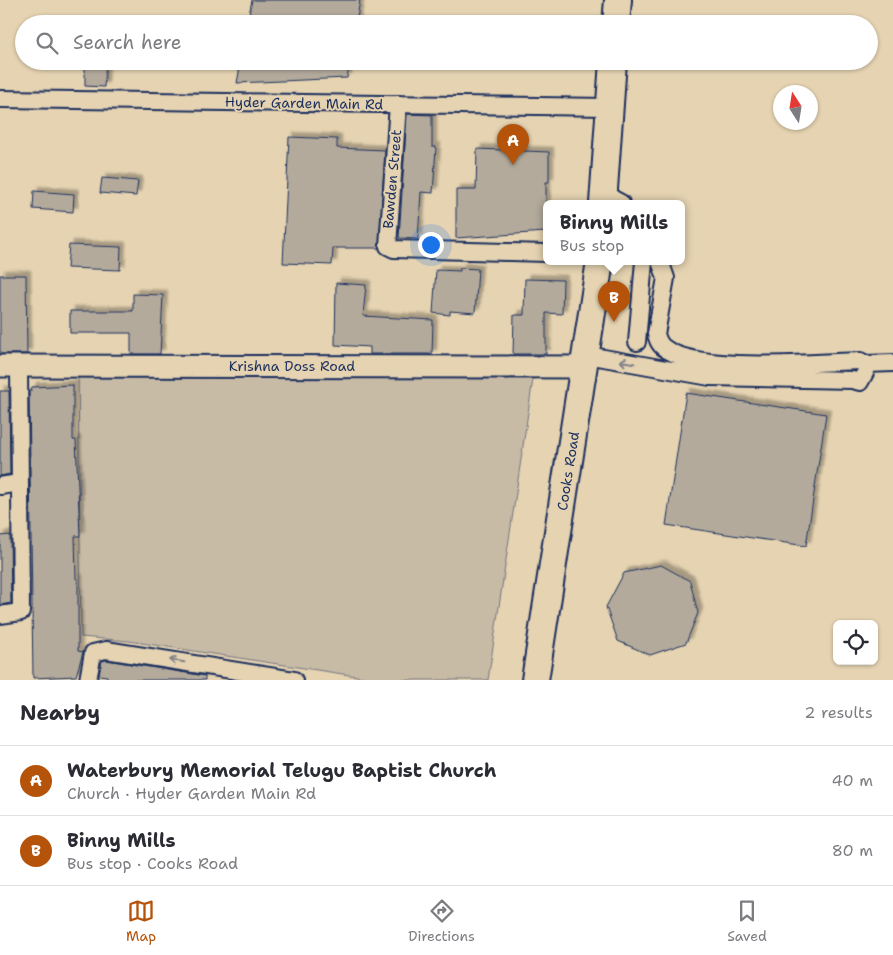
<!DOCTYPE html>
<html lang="en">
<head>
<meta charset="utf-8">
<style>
  body { margin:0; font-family:"Shantell Sans",sans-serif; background:#f7f7f7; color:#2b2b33 }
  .controls { position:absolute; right:15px; bottom:15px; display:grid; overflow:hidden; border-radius:8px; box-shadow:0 1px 4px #0004 }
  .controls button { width:45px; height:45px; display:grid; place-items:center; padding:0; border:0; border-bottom:1px solid #e1e1e2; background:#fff; color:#2b2b33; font:25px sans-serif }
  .compass { position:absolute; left:773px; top:85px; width:45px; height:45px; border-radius:50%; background:#fff; box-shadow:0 1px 4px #0004; rotate:348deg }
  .you { position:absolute; left:430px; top:244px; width:18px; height:18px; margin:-12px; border:4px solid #fff; border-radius:50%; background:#1a73e8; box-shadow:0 0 0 8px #1a73e833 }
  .badge { display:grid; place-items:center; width:32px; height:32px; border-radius:50%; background:#b45309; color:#fff; font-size:16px; font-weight:700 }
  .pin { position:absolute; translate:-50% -41px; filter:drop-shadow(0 1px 2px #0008) }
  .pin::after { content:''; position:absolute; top:26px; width:18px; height:15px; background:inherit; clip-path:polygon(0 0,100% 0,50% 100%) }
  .popup { position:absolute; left:543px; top:200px; width:142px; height:65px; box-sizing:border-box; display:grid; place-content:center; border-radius:8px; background:#fff; filter:drop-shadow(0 1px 4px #0005); font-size:16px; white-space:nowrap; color:#7c7c81 }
  .popup b { font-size:19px; color:#2b2b33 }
  .popup::after { content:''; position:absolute; left:50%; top:100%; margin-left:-10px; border:10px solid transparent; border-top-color:#fff }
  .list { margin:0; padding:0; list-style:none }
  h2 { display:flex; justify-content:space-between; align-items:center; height:65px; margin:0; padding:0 20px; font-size:21px }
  h2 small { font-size:16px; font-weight:400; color:#7c7c81 }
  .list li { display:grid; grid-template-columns:32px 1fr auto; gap:15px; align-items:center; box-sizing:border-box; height:70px; padding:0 20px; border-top:1px solid #e1e1e2 }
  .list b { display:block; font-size:19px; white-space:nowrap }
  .list p { margin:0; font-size:16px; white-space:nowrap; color:#7c7c81 }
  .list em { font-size:16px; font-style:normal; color:#7c7c81 }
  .icon { flex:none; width:28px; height:28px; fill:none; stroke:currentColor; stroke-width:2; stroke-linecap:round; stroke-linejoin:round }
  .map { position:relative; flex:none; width:893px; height:680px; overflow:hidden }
  .search { position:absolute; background:#fff; box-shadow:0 1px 4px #0004; left:15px; right:15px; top:15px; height:55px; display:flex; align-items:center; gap:12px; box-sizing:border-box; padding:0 18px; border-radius:28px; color:#7c7c81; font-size:19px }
  .sheet { height:205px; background:#fff }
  nav { display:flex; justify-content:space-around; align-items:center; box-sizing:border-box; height:70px; border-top:1px solid #e1e1e2; background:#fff; font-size:14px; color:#7c7c81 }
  nav a { display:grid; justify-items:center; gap:2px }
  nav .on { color:#b45309 }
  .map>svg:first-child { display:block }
  .green { fill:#c8bba5; stroke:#727582 }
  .building { fill:#b3aa9c; stroke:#1b2f5e; filter:url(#shadow) }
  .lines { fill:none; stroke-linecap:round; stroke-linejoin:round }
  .minor-casing { stroke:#1b2f5e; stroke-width:20 }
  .tertiary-casing { stroke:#1b2f5e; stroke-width:25 }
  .primary-casing { stroke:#1b2f5e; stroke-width:30 }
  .minor { stroke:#e5d3b1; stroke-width:16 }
  .tertiary { stroke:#e5d3b1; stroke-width:21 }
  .primary { stroke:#e5d3b1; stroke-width:26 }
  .oneway { stroke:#808188 }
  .labels { text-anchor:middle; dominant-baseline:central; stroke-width:4; stroke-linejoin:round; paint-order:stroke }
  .street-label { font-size:14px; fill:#1b2f5e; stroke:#e5d3b1 }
</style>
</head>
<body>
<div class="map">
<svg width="893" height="680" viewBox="0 0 893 680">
  <defs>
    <filter id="shadow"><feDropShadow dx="4.5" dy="-4.5" stdDeviation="1" flood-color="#0004"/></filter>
  </defs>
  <rect width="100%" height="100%" fill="#e5d3b1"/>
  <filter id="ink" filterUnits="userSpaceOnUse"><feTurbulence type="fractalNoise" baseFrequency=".02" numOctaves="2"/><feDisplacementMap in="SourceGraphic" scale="10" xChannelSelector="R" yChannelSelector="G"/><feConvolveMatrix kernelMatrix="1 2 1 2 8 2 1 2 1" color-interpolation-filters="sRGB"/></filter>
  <g filter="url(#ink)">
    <!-- green -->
    <path class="green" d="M 78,376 L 533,379 L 488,680 L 382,680 L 129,641 L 81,637 Z"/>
    <!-- building -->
    <g class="building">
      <path d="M 252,0 L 360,0 L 356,24 L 247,24 Z"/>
      <path d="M 85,61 L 106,61 L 104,87 L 85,86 Z"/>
      <path d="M 241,61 L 350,61 L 347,78 L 237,83 Z"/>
      <path d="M 407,114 L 432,115 L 432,147 L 436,147 L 433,193 L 421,192 L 418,239 L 399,238 Z"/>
      <path d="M 289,137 L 337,139 L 337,148 L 385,150 L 379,248 L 333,248 L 332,265 L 283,263 Z"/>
      <path d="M 477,149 L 549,152 L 549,182 L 546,182 L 546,232 L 456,238 L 456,190 L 476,190 Z"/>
      <path d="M 102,178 L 138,181 L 136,196 L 100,193 Z"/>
      <path d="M 34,191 L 74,194 L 73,212 L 33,209 Z"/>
      <path d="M 69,245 L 121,247 L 120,270 L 67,268 Z"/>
      <path d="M 460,268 L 478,269 L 475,313 L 450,311 L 450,315 L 433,313 L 436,270 L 460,271 Z"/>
      <path d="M 0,275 L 26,275 L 27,354 L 0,354 Z"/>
      <path d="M 525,279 L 563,280 L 562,314 L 546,313 L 546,354 L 513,354 L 514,315 L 524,315 Z"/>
      <path d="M 336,283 L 366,285 L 363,316 L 433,320 L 432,354 L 370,354 L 370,347 L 335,345 Z"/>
      <path d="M 133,294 L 163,295 L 160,354 L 131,354 L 131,333 L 70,333 L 70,311 L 133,311 Z"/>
      <path d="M 73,385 L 73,440 L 76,440 L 80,536 L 75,536 L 76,579 L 78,579 L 78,651 L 83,652 L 76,676 L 33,678 L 29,391 L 31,391 L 32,387 Z"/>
      <path d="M 0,391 L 9,391 L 10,474 L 0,476 Z"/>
      <path d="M 686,393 L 826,414 L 806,546 L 666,525 Z"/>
      <path d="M 10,535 L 11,603 L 0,605 L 0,536 Z"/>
      <path d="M 661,565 L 690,581 L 698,613 L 686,643 L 650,655 L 618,641 L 606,607 L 624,573 Z"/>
      <path d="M 106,660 L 205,676 L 205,680 L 107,680 L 107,676 L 99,675 L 102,661 Z"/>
    </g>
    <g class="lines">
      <defs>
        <g id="minor">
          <path d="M 0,99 L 609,107"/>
          <path d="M 398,104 L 388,246 L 394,249 L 546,253"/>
          <path d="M 604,194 L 621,203"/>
          <path d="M 637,342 L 644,261"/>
          <path d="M 587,355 L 710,377 L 852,380 L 860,382 L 866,371 L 866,364 L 860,361 C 816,362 696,374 663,347 C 658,343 658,340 656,334 L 666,278 L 660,261"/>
          <path d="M 866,364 L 893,363"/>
          <path d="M 0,486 L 19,483"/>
          <path d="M 0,615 L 21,612 L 19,366"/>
          <path d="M 88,680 L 93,653 L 106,650 L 294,680"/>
        </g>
        <path id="tertiary" d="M 0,366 L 585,367"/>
        <g id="primary">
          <path d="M 616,24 L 618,0"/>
          <path d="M 603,203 L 613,61"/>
          <path d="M 535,680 L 600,261"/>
        </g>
      </defs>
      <!-- minor casing -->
      <use href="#minor" class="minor-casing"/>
      <!-- tertiary casing -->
      <use href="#tertiary" class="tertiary-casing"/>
      <!-- primary casing -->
      <use href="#primary" class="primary-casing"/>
      <!-- minor -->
      <use href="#minor" class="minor"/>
      <!-- tertiary -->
      <use href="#tertiary" class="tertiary"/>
      <!-- primary -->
      <use href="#primary" class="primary"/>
    </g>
    <!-- one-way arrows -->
    <defs><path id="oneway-shaft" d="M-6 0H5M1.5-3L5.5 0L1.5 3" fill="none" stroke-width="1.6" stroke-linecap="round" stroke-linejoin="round" transform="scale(1.25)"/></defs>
    <g class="oneway">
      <use href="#oneway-shaft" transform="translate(627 362) rotate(-170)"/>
      <use href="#oneway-shaft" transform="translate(177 661) rotate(-171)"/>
    </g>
  </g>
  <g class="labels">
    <!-- street labels -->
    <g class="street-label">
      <text transform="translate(304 103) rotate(1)">Hyder Garden Main Rd</text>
      <text transform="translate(392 179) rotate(-85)">Bawden Street</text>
      <text x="292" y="366">Krishna Doss Road</text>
      <text transform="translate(568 471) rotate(-81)">Cooks Road</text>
    </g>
  </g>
</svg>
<div class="controls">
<button><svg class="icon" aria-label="locate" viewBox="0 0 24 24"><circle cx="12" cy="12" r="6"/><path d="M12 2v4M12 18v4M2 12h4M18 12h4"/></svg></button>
</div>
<svg class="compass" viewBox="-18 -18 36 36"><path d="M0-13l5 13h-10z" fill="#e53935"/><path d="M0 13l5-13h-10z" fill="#7c7c81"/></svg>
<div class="you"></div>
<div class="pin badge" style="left:513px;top:165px">A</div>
<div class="pin badge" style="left:614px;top:322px">B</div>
<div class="popup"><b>Binny Mills</b>Bus stop</div>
<div class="search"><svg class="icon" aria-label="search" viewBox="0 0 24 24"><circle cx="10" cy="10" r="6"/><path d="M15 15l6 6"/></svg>Search here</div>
</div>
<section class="sheet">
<h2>Nearby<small>2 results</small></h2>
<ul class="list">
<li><span class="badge">A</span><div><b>Waterbury Memorial Telugu Baptist Church</b><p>Church · Hyder Garden Main Rd</p></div><em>40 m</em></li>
<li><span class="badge">B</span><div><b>Binny Mills</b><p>Bus stop · Cooks Road</p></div><em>80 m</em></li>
</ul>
</section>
<nav>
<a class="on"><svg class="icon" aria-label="map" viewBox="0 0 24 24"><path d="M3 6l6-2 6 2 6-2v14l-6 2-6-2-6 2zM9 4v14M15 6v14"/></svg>Map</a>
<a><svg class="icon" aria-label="directions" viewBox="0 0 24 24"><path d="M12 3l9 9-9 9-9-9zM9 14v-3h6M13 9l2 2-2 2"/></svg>Directions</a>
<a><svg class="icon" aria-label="saved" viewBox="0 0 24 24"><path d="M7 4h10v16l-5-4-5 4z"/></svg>Saved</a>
</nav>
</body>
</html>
